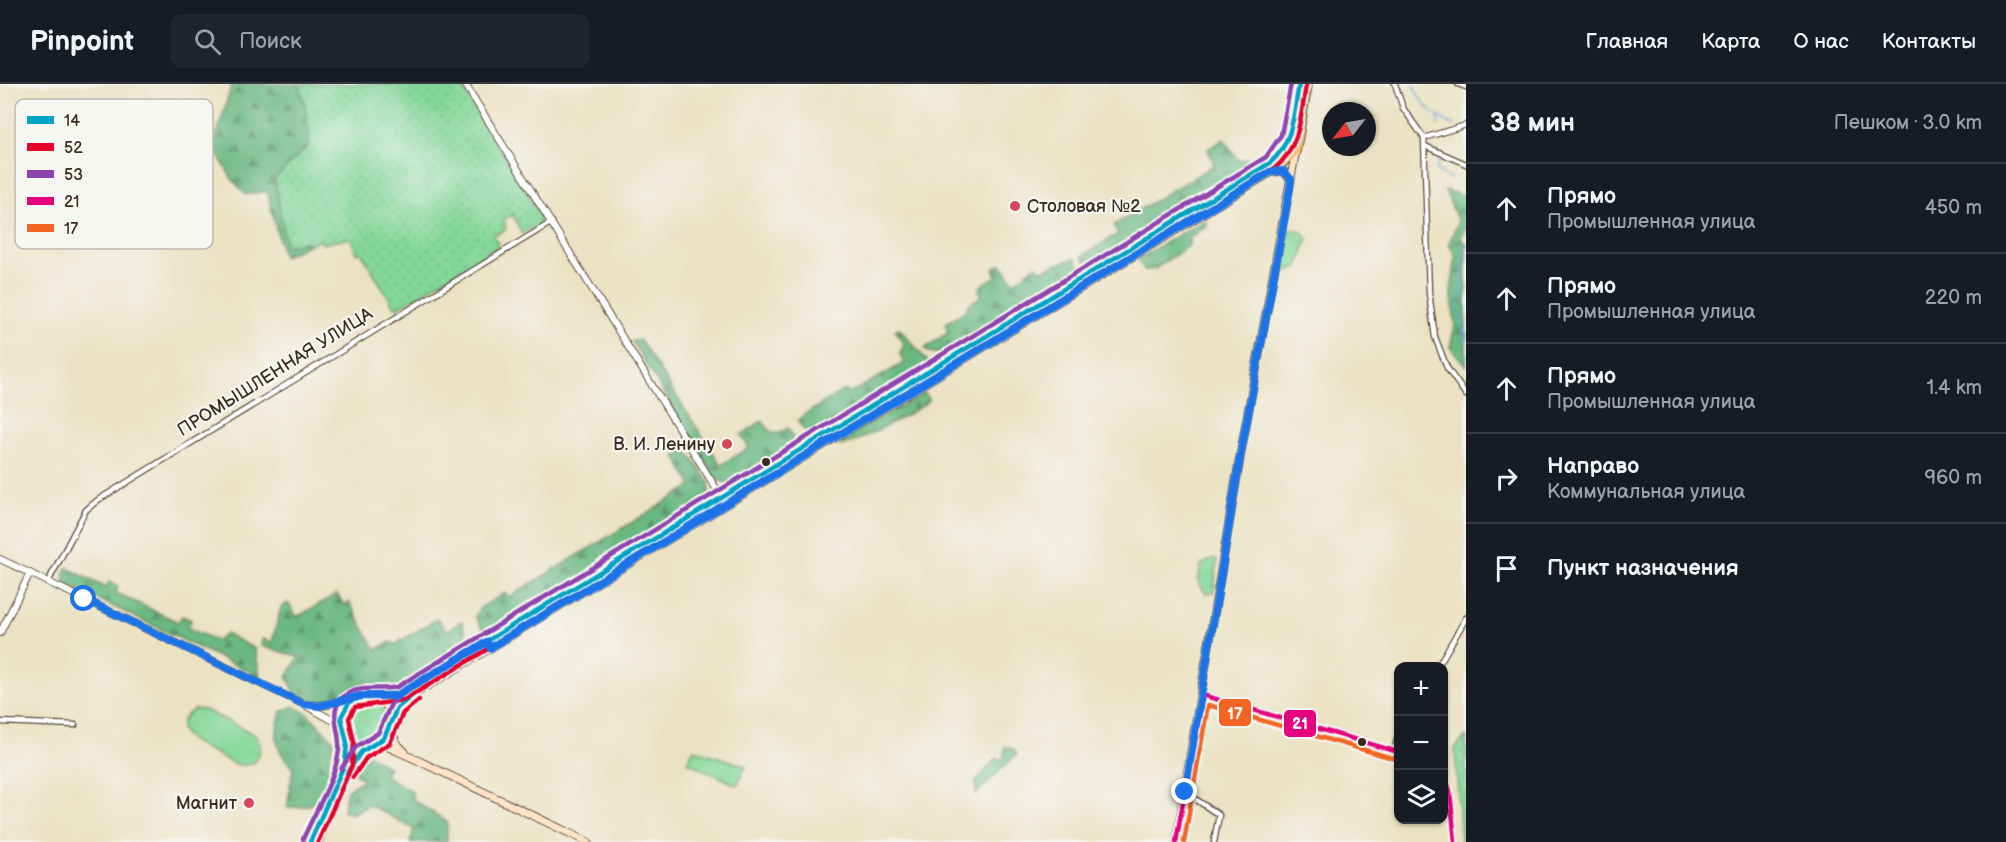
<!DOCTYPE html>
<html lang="ru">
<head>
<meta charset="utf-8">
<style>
  body { margin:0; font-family:"Balsamiq Sans",sans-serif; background:#20242c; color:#f1f3f6 }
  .controls { position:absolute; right:18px; bottom:18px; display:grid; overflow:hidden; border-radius:12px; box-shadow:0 2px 4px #0004 }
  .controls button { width:54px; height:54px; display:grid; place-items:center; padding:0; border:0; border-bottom:2px solid #363941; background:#171b24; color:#f1f3f6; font:30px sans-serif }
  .compass { position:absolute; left:1322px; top:18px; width:54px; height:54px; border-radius:50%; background:#171b24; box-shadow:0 2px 4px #0004; rotate:239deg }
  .stop { position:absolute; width:18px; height:18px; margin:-14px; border:4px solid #1a73e8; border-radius:50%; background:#fff }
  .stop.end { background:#1a73e8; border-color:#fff; box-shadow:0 2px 6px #0008 }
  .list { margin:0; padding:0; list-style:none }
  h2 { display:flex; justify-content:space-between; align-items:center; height:78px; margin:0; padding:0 24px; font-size:26px }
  h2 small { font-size:20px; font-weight:400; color:#9ea1a6 }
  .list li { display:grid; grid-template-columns:39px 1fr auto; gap:18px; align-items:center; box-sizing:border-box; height:90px; padding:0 24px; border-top:2px solid #363941 }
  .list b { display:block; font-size:22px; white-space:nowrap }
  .list p { margin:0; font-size:20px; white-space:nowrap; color:#9ea1a6 }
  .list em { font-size:20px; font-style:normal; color:#9ea1a6 }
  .icon { flex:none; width:33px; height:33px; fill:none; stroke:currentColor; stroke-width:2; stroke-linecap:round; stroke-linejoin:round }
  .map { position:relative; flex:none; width:1466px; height:758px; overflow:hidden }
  header { display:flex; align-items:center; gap:36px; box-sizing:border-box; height:84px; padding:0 30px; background:#171b24; border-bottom:2px solid #363941 }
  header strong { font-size:28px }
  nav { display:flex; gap:33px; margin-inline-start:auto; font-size:21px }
  .search { width:420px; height:54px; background:#20242c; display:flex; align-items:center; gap:15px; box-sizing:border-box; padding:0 21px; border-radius:12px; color:#9ea1a6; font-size:22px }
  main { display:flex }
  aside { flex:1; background:#171b24 }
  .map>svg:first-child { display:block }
  .grass { fill:url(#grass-tufts); stroke:#5f805c; stroke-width:1.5 }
  .forest { fill:url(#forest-firs); stroke:#527150; stroke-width:1.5 }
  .park { fill:url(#park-dots); stroke:#5f805c; stroke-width:1.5 }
  .pitch { fill:#83d799; stroke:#5f805c; stroke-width:1.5 }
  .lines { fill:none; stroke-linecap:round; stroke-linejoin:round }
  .stream { stroke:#669ed5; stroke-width:1.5 }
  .minor-casing { stroke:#554637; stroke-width:7 }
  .tertiary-casing { stroke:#554637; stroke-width:8 }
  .secondary-casing { stroke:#554637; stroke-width:9 }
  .primary-casing { stroke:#554637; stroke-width:10 }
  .minor { stroke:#fff; stroke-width:4.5 }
  .tertiary { stroke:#fff; stroke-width:6 }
  .secondary { stroke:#fee4c6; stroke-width:7 }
  .primary { stroke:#fdbc70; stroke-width:8 }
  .bus-1-casing { stroke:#f6f6f2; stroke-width:9 }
  .bus-2-casing { stroke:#f6f6f2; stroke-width:9 }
  .bus-3-casing { stroke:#f6f6f2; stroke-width:9 }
  .bus-4-casing { stroke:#f6f6f2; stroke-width:9 }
  .bus-5-casing { stroke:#f6f6f2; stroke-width:9 }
  .bus-1 { stroke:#03a3c5; stroke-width:4.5 }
  .bus-2 { stroke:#e4002b; stroke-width:4.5 }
  .bus-3 { stroke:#8e44ad; stroke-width:4.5 }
  .bus-4 { stroke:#e5007d; stroke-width:4.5 }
  .bus-5 { stroke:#f26522; stroke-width:4.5 }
  .route { stroke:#1a73e8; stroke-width:8 }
  .poi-dot { fill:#d1495b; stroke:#f6f6f2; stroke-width:2 }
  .bus-dot { fill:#3b2a1e; stroke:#f6f6f2; stroke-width:2 }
  .labels { text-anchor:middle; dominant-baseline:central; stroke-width:4.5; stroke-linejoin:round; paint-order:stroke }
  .poi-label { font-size:18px; fill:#3b2a1e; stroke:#f6f6f2; text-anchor:end }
  .street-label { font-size:18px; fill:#3b2a1e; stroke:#f6f6f2 }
  .key { fill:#f6f6f2; stroke:#beb9b2; stroke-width:1.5 }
  .key-label { font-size:16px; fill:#3b2a1e }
  .line-badge { stroke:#f6f6f2; stroke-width:2 }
  .badge-label { font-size:16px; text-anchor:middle; font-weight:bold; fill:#fff }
</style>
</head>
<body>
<header>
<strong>Pinpoint</strong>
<div class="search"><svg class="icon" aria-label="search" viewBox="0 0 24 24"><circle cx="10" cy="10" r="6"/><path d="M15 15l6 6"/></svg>Поиск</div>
<nav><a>Главная</a><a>Карта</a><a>О нас</a><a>Контакты</a></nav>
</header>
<main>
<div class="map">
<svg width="1466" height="758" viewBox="0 0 1466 758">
  <defs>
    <pattern id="grass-tufts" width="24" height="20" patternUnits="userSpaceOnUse" patternTransform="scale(1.5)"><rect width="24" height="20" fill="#83d799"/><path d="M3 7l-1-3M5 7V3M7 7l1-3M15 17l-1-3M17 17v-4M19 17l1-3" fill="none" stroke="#72b983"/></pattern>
    <pattern id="forest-firs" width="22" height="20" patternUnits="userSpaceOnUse" patternTransform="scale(1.5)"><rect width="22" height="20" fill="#6ab881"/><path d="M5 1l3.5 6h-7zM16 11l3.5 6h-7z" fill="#589669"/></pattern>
    <pattern id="park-dots" width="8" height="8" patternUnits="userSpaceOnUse" patternTransform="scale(1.5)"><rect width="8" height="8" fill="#83d799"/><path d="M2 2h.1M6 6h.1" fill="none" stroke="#72b983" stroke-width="1.8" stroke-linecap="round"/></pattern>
  </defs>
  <rect width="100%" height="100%" fill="#f6f6f2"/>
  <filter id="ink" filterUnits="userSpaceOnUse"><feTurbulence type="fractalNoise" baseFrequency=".0167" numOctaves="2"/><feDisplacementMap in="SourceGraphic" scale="12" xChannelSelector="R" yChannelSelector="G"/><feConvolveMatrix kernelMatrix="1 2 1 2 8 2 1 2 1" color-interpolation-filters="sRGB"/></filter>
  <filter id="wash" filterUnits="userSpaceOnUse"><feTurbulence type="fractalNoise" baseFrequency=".008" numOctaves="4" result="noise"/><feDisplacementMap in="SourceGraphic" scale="24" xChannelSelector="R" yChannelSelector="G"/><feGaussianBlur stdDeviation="1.35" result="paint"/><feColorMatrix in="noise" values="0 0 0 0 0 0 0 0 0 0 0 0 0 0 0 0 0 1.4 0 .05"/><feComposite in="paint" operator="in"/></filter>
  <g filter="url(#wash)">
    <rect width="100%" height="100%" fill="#ebe2c3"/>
    <!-- grass -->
    <g class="grass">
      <path d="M 1289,144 L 1301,147 L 1308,155 L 1298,182 L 1289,187 L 1282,185 Z"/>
      <path d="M 1214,474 L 1217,476 L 1214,508 L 1206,510 L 1198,497 L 1201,481 Z"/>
      <circle cx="366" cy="636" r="20"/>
    </g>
    <!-- forest -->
    <g class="forest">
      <path d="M 232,0 L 299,0 L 305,19 L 310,60 L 286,162 L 307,156 L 308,161 L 283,173 L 267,107 L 246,111 L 232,95 L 213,62 Z"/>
      <path d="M 1224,55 L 1238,76 L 1249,75 L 1255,85 L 1090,185 L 1082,172 L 1118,150 L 1114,141 L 1214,81 L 1208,65 Z"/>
      <path d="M 1445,106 L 1466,113 L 1466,142 L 1461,153 L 1464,160 L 1466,158 L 1466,282 L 1450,263 L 1455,241 L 1451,206 L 1456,173 L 1449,159 L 1458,138 Z"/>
      <path d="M 1204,136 L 1208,141 L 1189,154 L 1189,161 L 1155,185 L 1145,186 L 1137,175 Z"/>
      <path d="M 1075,174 L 1082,189 L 1014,231 L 1009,230 L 1002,234 L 1000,240 L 947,271 L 928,268 L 925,264 L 948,249 L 945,239 L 967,226 L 968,221 L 982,212 L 979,207 L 981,202 L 996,192 L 993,185 L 1001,180 L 1014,198 L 1036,182 L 1042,186 Z"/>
      <path d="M 899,244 L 930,280 L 816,350 L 808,351 L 798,338 L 801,333 L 844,306 L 851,309 L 904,279 L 900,270 L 904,260 L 895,246 Z"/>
      <path d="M 640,256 L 721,381 L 749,364 L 741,351 L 762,337 L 771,348 L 780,349 L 788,344 L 794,354 L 792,368 L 738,399 L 728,400 L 716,395 L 632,257 Z"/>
      <path d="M 925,309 L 929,316 C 921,325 848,364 839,362 L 852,349 Z"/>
      <path d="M 686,365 L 710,400 L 708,418 L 486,551 L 475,532 L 480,524 L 505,509 L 509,513 L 692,402 L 675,372 Z"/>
      <path d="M 66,483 L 106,504 L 109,498 L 118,502 L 116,509 L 178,538 L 182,532 L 191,536 L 188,544 L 217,557 L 226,550 L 255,565 L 260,593 L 64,499 Z"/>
      <path d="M 337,510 L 344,521 L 349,518 L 376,566 L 390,558 L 396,560 L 437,535 L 447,547 L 462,537 L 469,564 L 410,598 L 384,606 L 367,598 L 318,620 L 297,612 L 287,593 L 299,573 L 261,562 L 262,555 L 272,558 L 281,523 L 288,519 L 297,533 Z"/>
      <path d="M 293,622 L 307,629 L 334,657 L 328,681 L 332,696 C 319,721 314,722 287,724 L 293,683 C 274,666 274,652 281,628 Z"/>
      <path d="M 1005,662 L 1013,665 L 1017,670 L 976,710 L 976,697 L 996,674 L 1003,676 Z"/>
      <path d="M 369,671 L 389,683 L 385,692 L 412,707 L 413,716 L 447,738 L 447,758 L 410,758 L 414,745 L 370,721 L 351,730 L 343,727 L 347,706 L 363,696 L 351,685 Z"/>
    </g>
    <!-- park -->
    <g class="park">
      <path d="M 299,0 L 460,0 L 540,129 L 539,140 L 522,150 L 513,131 L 504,135 L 506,145 L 494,152 L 499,162 L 398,224 L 393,221 L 361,168 L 357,170 L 350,154 L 322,160 L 320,156 L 308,161 L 306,157 L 286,162 L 275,95 L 310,60 L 305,19 Z"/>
      <path d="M 1466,652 L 1466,758 L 1461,758 L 1455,665 Z"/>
    </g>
    <!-- pitch -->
    <g class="pitch">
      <path d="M 195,625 L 205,626 L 256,651 C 264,664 260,682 242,681 C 234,681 224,674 216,670 C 198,661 161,646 195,625 Z"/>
      <path d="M 694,665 L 746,682 L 737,701 L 687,678 Z"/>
    </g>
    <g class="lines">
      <!-- stream -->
      <g class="stream">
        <path d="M 1414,0 C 1419,21 1437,33 1455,42"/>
        <path d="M 1438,42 L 1439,34"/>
        <path d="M 1439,75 L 1436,86 L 1451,95"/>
        <path d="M 1464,161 L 1459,229 L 1466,258"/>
      </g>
    </g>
  </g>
  <g filter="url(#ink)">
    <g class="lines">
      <defs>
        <g id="minor">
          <path d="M 1395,0 L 1403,24 L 1424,54 L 1429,209 L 1435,253 L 1447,284 L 1466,311"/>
          <path d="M 1458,0 L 1466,3"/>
          <path d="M 1424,54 L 1466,41"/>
          <path d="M 1425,62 L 1466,80"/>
          <path d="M 48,498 L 86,426 L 98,416 L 552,138"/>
          <path d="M 1438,582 L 1466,534"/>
          <path d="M 0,638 L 75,641"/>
          <path d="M 1394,667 L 1398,652"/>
          <path d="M 1185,708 L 1219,731 L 1214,758"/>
        </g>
        <g id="tertiary">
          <path d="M 465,0 L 722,414"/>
          <path d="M 0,475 L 303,620 L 334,637 L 342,646"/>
          <path d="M 0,549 L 30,489"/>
          <path d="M 1202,611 L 1398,668"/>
          <path d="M 309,621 L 327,621 L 352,614"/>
          <path d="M 1444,689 L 1450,707 L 1455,758"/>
        </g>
        <g id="secondary">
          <path d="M 1271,88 L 1283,87 L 1291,95"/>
          <path d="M 390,641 L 396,659 L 405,668"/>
          <path d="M 375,660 L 386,662 L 415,675 L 588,758"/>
          <path d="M 1176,758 L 1241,367 L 1296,66"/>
        </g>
        <g id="primary">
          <path d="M 1287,64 L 1299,0"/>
          <path d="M 374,612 C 426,640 349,690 341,640 C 339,631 343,621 351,616 C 365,606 384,617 400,610 L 1270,79 L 1281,70 L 1287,59"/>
          <path d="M 391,634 L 404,616 L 1280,82 L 1296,66 L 1308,0"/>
          <path d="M 343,695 L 357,673 L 371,661"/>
          <path d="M 310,758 C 322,732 353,681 346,653"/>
          <path d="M 318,758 L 335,714"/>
        </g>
      </defs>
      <!-- minor casing -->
      <use href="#minor" class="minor-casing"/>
      <!-- tertiary casing -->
      <use href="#tertiary" class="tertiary-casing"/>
      <!-- secondary casing -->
      <use href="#secondary" class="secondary-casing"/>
      <!-- primary casing -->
      <use href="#primary" class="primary-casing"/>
      <!-- minor -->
      <use href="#minor" class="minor"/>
      <!-- tertiary -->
      <use href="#tertiary" class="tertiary"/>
      <!-- secondary -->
      <use href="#secondary" class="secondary"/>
      <!-- primary -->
      <use href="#primary" class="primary"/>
      <defs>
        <g id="bus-1">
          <path d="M 347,689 L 361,668 L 384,654 L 397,624 L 414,610"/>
          <path d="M 310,758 L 345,679 L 347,659 L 341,633 L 350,617 L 365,612 L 400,610 L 1270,79 C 1293,59 1294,29 1299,0"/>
        </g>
        <g id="bus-2">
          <path d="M 353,693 L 366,674 L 390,659 L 403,629 L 419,616"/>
          <path d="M 318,758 L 352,681 L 354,658 L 349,634 L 355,623 L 404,616 L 1274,85 C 1300,64 1301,32 1306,1"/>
        </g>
        <g id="bus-3">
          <path d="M 341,685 L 356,663 L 378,649 L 391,620 L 409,604"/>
          <path d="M 303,755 C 315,727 336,695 339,665 C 341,645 325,625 347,610 C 362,601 381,607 397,603 L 1266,73 L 1281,51 L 1291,0"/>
        </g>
        <g id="bus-4">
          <path d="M 1202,611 L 1398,668"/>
          <path d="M 1444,689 L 1450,707 L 1455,758"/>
          <path d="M 1176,758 L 1202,611"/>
        </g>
        <path id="bus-5" d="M 1184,758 L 1208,621 L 1396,675"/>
      </defs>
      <!-- bus-1 casing -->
      <use href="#bus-1" class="bus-1-casing"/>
      <!-- bus-2 casing -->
      <use href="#bus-2" class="bus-2-casing"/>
      <!-- bus-3 casing -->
      <use href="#bus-3" class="bus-3-casing"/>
      <!-- bus-4 casing -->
      <use href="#bus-4" class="bus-4-casing"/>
      <!-- bus-5 casing -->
      <use href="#bus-5" class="bus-5-casing"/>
      <!-- bus-1 -->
      <use href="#bus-1" class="bus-1"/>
      <!-- bus-2 -->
      <use href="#bus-2" class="bus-2"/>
      <!-- bus-3 -->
      <use href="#bus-3" class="bus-3"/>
      <!-- bus-4 -->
      <use href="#bus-4" class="bus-4"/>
      <!-- bus-5 -->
      <use href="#bus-5" class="bus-5"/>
    </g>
  </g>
  <g class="lines" filter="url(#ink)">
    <!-- route -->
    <path class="route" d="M 84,515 L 303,620 L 319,622 L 360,612 L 396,612 L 487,558 L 490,564 L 1270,88 L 1283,87 L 1291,95 L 1290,104 L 1241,368 L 1185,708"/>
  </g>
  <!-- markers -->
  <g class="poi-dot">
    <circle cx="1015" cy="122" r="6"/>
    <circle cx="727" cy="360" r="6"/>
    <circle cx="249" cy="719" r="6"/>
  </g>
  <g class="bus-dot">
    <circle cx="766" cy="378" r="5"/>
    <circle cx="1362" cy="658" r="5"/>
  </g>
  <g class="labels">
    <!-- poi labels -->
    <g class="poi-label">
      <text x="1027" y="122" text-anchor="start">Столовая №2</text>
      <text x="715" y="360">В. И. Ленину</text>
      <text x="237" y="719">Магнит</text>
    </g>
    <!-- street labels -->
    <g class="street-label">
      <text transform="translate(275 288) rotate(-32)">ПРОМЫШЛЕННАЯ УЛИЦА</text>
    </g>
  </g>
  <!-- legend -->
  <rect x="15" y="15" width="198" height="150" rx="9" class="key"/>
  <rect x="27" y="32" width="27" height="8" fill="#03a3c5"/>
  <rect x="27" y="59" width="27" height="8" fill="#e4002b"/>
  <rect x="27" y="86" width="27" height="8" fill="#8e44ad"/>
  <rect x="27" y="113" width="27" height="8" fill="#e5007d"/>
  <rect x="27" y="140" width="27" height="8" fill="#f26522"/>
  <g class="key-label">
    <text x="64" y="42">14</text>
    <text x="64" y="69">52</text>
    <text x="64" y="96">53</text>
    <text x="64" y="123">21</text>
    <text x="64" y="150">17</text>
  </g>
  <g class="line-badge">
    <rect x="1218" y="614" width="34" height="29" rx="6" fill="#f26522"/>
    <rect x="1283" y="625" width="34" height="29" rx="6" fill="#e5007d"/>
  </g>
  <g class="badge-label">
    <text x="1235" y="635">17</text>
    <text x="1300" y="645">21</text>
  </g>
</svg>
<div class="controls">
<button>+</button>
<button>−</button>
<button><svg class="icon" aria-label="layers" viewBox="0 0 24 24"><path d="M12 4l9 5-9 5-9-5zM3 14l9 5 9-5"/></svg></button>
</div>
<svg class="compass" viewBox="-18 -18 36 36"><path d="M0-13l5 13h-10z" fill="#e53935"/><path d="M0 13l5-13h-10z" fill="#9ea1a6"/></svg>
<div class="stop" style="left:84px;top:515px"></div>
<div class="stop end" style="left:1185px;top:708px"></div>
</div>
<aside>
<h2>38 мин<small>Пешком · 3.0 km</small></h2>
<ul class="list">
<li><svg class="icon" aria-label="ahead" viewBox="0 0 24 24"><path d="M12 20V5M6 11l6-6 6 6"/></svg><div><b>Прямо</b><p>Промышленная улица</p></div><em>450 m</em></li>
<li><svg class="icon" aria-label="ahead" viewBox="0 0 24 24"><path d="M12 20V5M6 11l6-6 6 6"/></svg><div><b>Прямо</b><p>Промышленная улица</p></div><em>220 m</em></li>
<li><svg class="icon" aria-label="ahead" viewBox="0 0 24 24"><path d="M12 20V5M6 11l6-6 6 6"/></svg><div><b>Прямо</b><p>Промышленная улица</p></div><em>1.4 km</em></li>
<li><svg class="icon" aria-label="right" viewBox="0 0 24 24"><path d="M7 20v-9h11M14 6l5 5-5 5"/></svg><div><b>Направо</b><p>Коммунальная улица</p></div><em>960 m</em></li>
<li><svg class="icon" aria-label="arrive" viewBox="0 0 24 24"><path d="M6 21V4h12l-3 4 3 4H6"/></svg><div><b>Пункт назначения</b></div></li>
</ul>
</aside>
</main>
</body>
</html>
